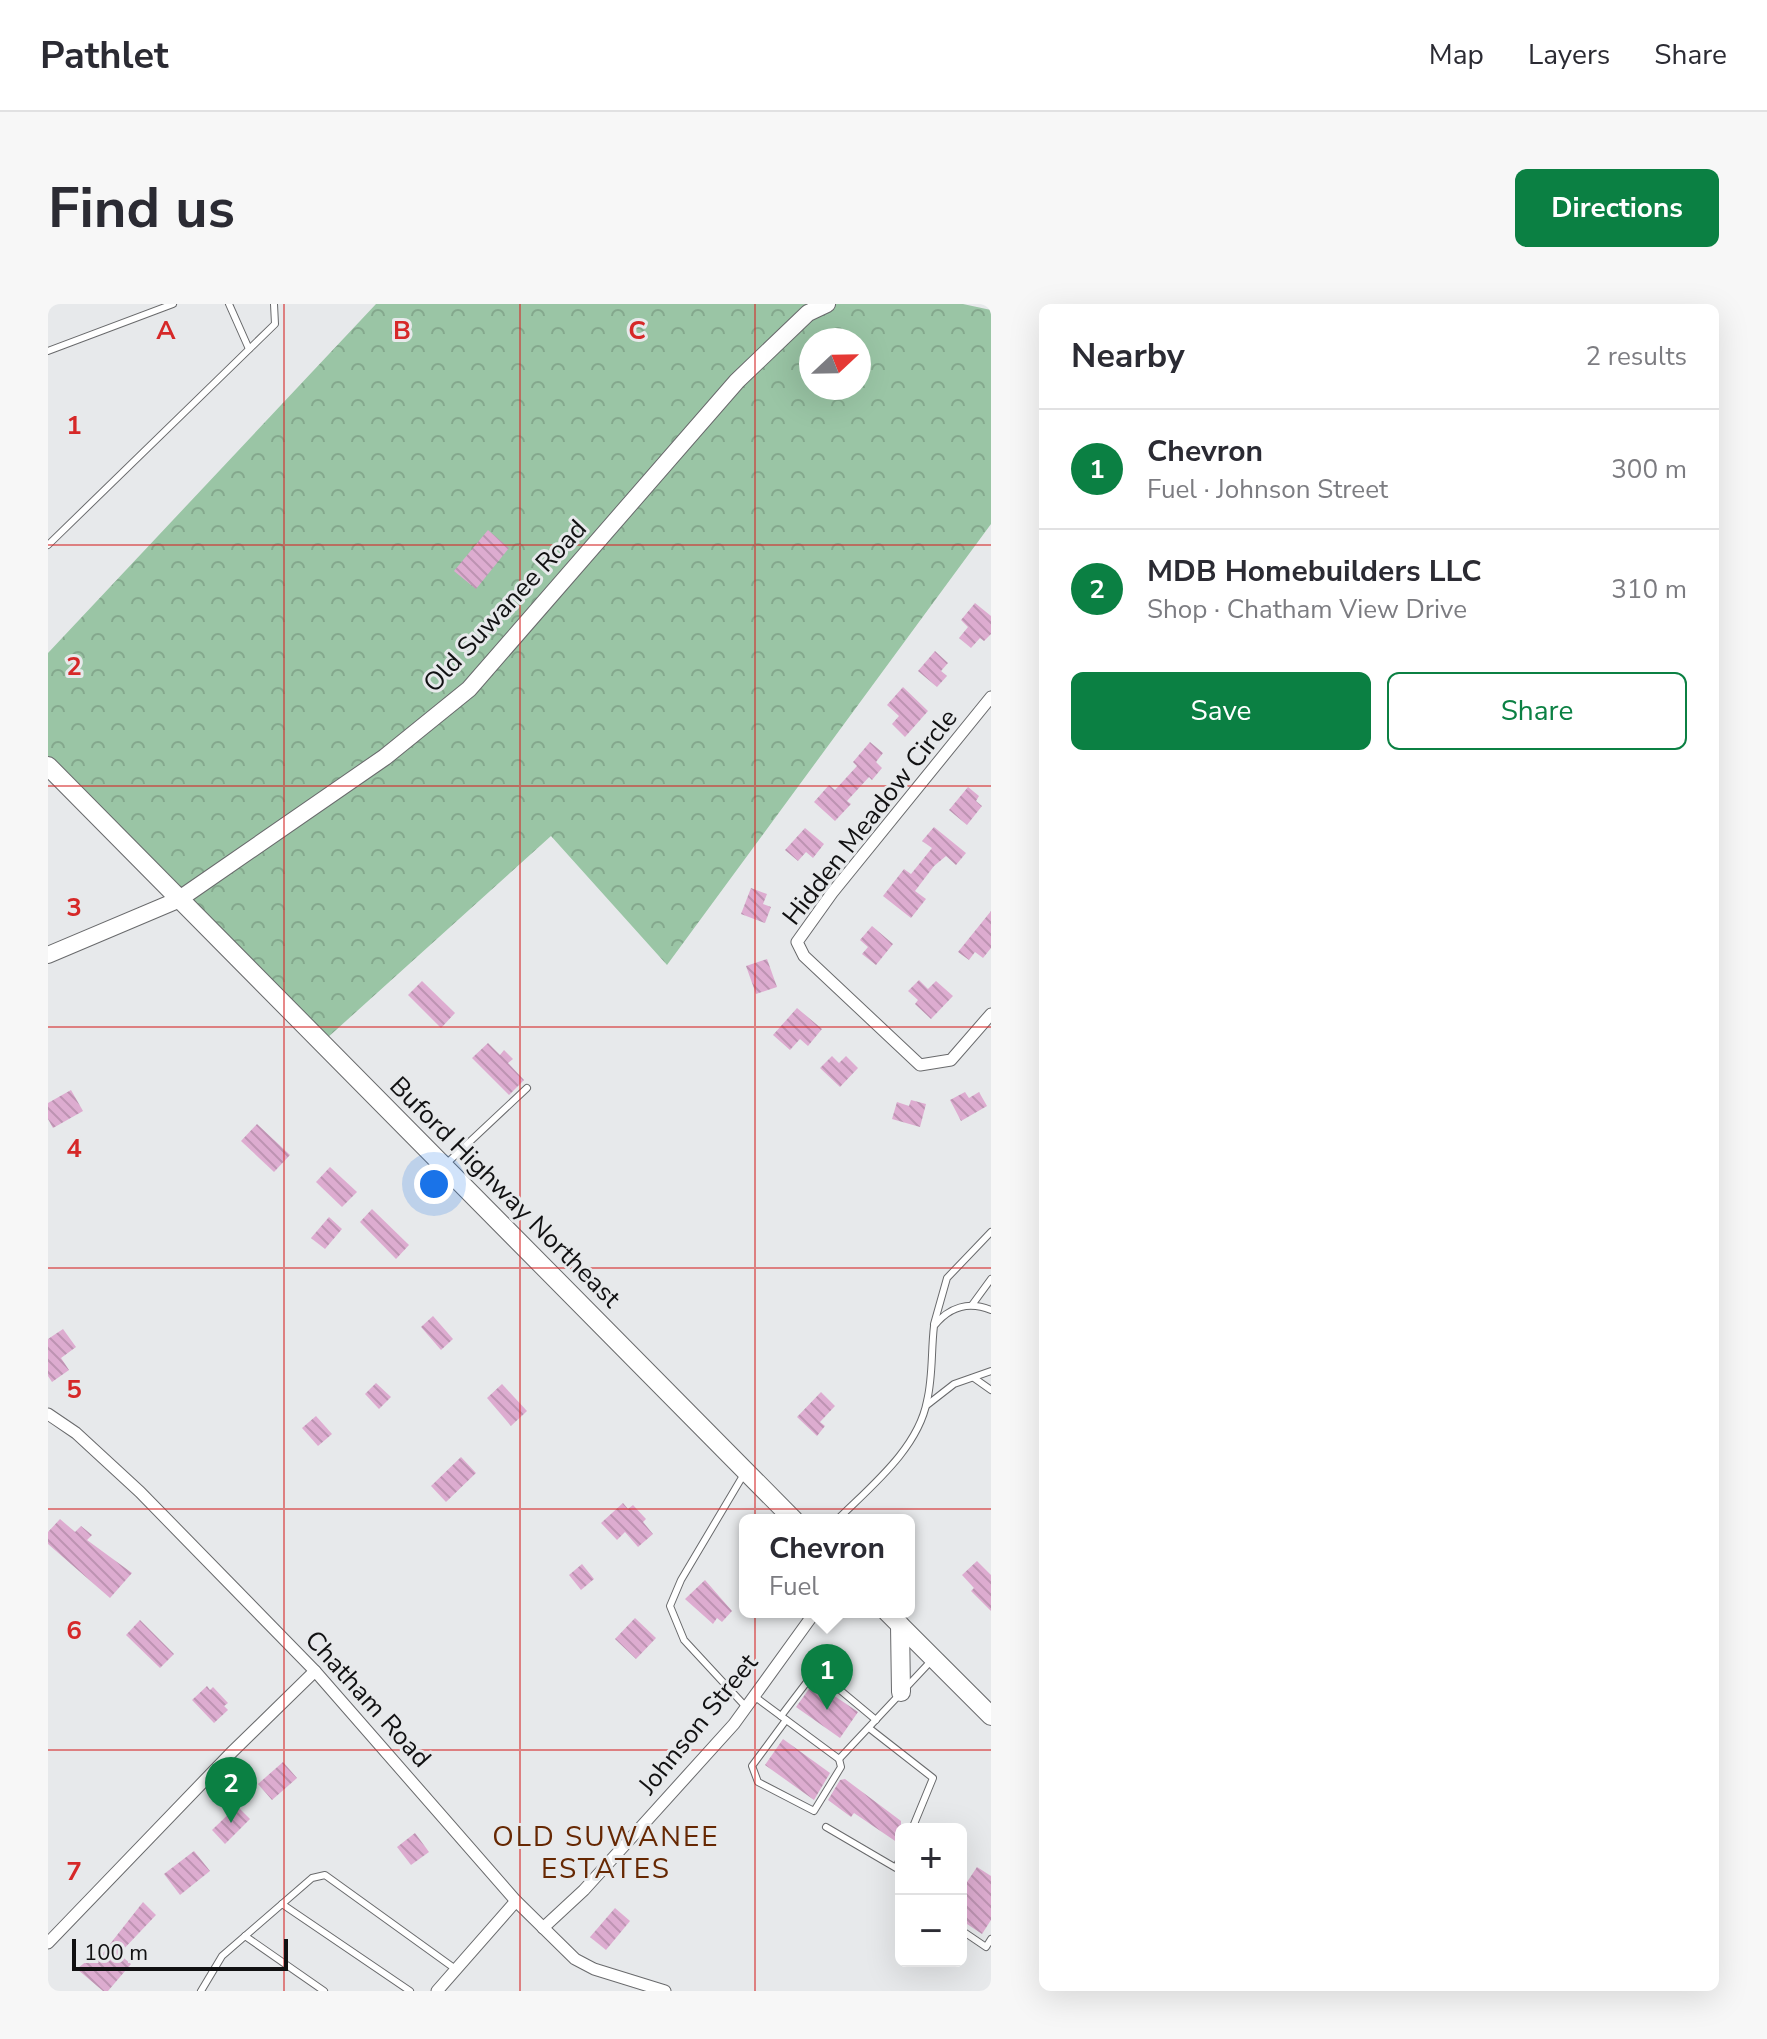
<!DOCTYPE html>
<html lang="en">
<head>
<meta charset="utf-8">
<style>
  body { margin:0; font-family:"Nunito Sans",sans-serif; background:#f7f7f7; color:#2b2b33 }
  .controls { position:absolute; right:24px; bottom:24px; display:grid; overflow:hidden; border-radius:12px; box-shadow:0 8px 32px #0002 }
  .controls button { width:72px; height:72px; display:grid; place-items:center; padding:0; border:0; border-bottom:2px solid #e1e1e2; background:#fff; color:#2b2b33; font:40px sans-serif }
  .compass { position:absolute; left:751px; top:24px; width:72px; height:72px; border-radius:50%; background:#fff; box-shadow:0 8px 32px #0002; rotate:68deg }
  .scale { position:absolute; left:24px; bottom:20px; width:216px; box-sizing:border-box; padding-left:8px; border:4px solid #111112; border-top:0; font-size:22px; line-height:28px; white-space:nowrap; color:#111112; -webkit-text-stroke:6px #e7e9eb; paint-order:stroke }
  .you { position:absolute; left:386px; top:880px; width:28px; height:28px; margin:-20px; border:6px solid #fff; border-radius:50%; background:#1a73e8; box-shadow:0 0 0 12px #1a73e833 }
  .badge { display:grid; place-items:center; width:52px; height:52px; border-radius:50%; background:#0b8043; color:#fff; font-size:26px; font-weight:700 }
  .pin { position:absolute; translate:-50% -66px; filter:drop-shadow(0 2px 4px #0008) }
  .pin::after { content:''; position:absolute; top:42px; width:28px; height:24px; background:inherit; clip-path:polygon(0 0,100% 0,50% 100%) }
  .popup { position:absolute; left:691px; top:1210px; width:176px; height:104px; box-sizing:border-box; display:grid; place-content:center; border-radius:12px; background:#fff; filter:drop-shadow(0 2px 6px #0005); font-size:26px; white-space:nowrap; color:#7c7c81 }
  .popup b { font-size:30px; color:#2b2b33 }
  .popup::after { content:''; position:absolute; left:50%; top:100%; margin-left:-16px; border:16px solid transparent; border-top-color:#fff }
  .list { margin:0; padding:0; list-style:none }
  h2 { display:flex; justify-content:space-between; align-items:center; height:104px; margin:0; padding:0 32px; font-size:34px }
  h2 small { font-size:26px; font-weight:400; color:#7c7c81 }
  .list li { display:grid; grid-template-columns:52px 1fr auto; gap:24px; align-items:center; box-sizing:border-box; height:120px; padding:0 32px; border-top:2px solid #e1e1e2 }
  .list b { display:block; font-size:30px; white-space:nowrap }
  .list p { margin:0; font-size:26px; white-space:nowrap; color:#7c7c81 }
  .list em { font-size:26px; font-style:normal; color:#7c7c81 }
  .actions { display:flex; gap:16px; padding:24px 32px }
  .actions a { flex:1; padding:18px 0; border:2px solid #0b8043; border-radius:12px; text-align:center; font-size:28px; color:#0b8043 }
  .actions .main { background:#0b8043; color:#fff }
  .map { position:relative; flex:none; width:943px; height:1687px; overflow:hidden; border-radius:12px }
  header { display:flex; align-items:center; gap:48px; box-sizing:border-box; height:112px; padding:0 40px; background:#fff; border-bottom:2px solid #e1e1e2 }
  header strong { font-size:38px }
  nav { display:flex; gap:44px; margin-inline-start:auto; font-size:28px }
  .intro { display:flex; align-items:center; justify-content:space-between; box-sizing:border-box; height:192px; padding:0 48px }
  h1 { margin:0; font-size:56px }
  .button { padding:20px 36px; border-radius:12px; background:#0b8043; color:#fff; font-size:28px; font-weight:700 }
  main { display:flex; gap:48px; padding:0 48px }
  aside { flex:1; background:#fff; border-radius:12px; box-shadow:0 8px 32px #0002 }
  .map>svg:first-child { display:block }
  .forest { fill:url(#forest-crowns); fill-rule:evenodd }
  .building { fill:url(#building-back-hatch) }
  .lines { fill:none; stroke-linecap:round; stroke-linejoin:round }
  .lane-casing { stroke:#696a6c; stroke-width:8 }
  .street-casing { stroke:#696a6c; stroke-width:13 }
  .secondary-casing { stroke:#696a6c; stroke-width:18 }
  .primary-casing { stroke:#696a6c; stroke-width:20 }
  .lane { stroke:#fff; stroke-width:6 }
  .street { stroke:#fff; stroke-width:11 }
  .secondary { stroke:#fff; stroke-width:16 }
  .primary { stroke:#fff; stroke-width:18 }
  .grid { fill:none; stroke:#d62828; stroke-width:2; stroke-opacity:0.55 }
  .labels { text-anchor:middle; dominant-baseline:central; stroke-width:6; stroke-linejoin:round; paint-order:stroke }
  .street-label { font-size:26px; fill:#111112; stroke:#e7e9eb }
  .neighbourhood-label { font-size:28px; letter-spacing:2px; fill:#662803; stroke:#e7e9eb }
  .grid-label { font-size:26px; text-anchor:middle; font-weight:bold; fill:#d62828; stroke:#e7e9eb; stroke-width:6; stroke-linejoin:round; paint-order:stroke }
</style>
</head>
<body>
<header>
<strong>Pathlet</strong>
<nav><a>Map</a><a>Layers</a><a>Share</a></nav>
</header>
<div class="intro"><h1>Find us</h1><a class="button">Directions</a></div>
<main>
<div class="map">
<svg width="943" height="1687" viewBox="0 0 943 1687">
  <defs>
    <pattern id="forest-crowns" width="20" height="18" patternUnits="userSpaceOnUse" patternTransform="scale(2)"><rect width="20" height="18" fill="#9ac5a5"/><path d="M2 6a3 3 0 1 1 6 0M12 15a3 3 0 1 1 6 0" fill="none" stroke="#84a88d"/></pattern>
    <pattern id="building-back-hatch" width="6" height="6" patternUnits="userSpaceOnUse" patternTransform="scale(2)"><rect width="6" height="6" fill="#ddacd0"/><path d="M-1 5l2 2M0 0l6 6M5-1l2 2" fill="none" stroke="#bd93b2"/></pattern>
  </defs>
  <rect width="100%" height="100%" fill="#e7e9eb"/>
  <!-- forest -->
  <path class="forest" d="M 328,0 L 915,0 L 943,6 L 943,220 L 619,661 L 503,532 L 278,735 L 0,454 L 0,349 ZM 763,36 L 811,36 L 811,84 L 763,84 Z"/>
  <!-- building -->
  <g class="building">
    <path d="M 440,226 L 461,244 L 428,285 L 406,267 Z"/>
    <path d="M 927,299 L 943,312 L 943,330 L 936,337 L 932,334 L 923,344 L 911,334 L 920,323 L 913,316 Z"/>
    <path d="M 887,347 L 900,359 L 893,367 L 899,372 L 889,383 L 870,367 Z"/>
    <path d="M 855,383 L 880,407 L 857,433 L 844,420 L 851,412 L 839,401 Z"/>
    <path d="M 822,438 L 835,449 L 828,458 L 834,464 L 824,476 L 821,473 L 799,497 L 803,500 L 787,517 L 766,498 L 781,481 L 787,486 L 809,462 L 805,458 Z"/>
    <path d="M 920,483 L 931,492 L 928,497 L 934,502 L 919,521 L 901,506 Z"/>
    <path d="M 886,523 L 918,549 L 908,561 L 898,552 L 886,562 L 867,587 L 878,595 L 863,614 L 835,592 L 856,565 L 863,570 L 884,544 L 874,537 Z"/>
    <path d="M 757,524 L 776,540 L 765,554 L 758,548 L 750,557 L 737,546 Z"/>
    <path d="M 703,584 L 719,590 L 715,600 L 723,603 L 717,619 L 693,610 Z"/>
    <path d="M 943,607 L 943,644 L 935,654 L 927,648 L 921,656 L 910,648 Z"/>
    <path d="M 824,622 L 845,640 L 828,661 L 814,650 L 820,643 L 812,636 Z"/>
    <path d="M 719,655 L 729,683 L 708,690 L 698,662 Z"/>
    <path d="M 871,676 L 880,685 L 888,677 L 905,692 L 883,715 L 867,700 L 870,696 L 860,687 Z"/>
    <path d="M 374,677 L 407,709 L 393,724 L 360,691 Z"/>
    <path d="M 749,704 L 774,725 L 760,742 L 752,735 L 742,746 L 725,731 Z"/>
    <path d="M 440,739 L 452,751 L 456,746 L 465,755 L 460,759 L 476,776 L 461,791 L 424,754 Z"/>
    <path d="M 784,752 L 791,759 L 798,752 L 810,764 L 792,783 L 772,764 Z"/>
    <path d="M 23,786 L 35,807 L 5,824 L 0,815 L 0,799 Z"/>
    <path d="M 917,788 L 921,794 L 931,788 L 939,802 L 913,817 L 902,796 Z"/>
    <path d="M 863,796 L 878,800 L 872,823 L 844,815 L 849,798 L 861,802 Z"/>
    <path d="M 209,820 L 242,851 L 226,868 L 193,837 Z"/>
    <path d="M 282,863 L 309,888 L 294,903 L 268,878 Z"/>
    <path d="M 324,905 L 361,941 L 348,955 L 312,918 Z"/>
    <path d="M 281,913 L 294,925 L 277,945 L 263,934 Z"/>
    <path d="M 385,1012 L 405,1035 L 393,1046 L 373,1023 Z"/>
    <path d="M 15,1025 L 28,1043 L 13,1054 L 21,1066 L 4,1078 L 0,1072 L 0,1035 Z"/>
    <path d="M 328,1079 L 343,1093 L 331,1105 L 317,1090 Z"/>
    <path d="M 454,1080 L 479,1107 L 463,1122 L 439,1094 Z"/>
    <path d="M 773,1088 L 787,1102 L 772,1118 L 777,1122 L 769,1132 L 749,1113 Z"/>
    <path d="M 268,1112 L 284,1130 L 270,1142 L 254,1124 Z"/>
    <path d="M 413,1153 L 428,1169 L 398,1198 L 383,1182 Z"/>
    <path d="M 575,1199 L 580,1205 L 585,1201 L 598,1215 L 595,1218 L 605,1230 L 590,1243 L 577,1228 L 569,1236 L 553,1219 Z"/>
    <path d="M 12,1215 L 27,1228 L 33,1222 L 44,1231 L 39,1236 L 84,1269 L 62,1294 L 0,1240 L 0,1228 Z"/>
    <path d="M 929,1257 L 943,1271 L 943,1307 L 923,1287 L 926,1284 L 914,1271 Z"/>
    <path d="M 534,1260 L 546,1275 L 533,1286 L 521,1271 Z"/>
    <path d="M 657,1276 L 684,1307 L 674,1318 L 669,1314 L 665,1320 L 637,1295 Z"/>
    <path d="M 587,1314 L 608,1334 L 588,1355 L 567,1335 Z"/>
    <path d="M 92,1316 L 126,1350 L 112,1364 L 78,1331 Z"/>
    <path d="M 766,1378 L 810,1408 L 792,1434 L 748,1403 Z"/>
    <path d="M 159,1382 L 162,1386 L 165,1383 L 180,1399 L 176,1402 L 180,1406 L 166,1419 L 144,1396 Z"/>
    <path d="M 735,1435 L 782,1469 L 766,1496 L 717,1461 Z"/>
    <path d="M 235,1458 L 249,1474 L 224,1496 L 210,1480 Z"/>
    <path d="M 797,1475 L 853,1517 L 853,1541 L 806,1509 L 803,1513 L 780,1496 L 792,1476 Z"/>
    <path d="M 189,1502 L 202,1515 L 177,1540 L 164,1526 Z"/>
    <path d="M 367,1529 L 381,1548 L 363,1561 L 349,1543 Z"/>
    <path d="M 146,1547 L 162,1567 L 132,1591 L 116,1570 Z"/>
    <path d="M 929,1563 L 943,1572 L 943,1616 L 934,1630 L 913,1616 L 913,1587 Z"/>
    <path d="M 95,1598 L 108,1611 L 71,1650 L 83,1660 L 60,1687 L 55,1687 L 29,1665 L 47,1650 L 51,1654 Z"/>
    <path d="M 567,1604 L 582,1617 L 558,1646 L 542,1633 Z"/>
  </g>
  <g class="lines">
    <defs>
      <g id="lane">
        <path d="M 181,0 L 201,45"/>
        <path d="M 0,47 L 125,0"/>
        <path d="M 0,241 L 227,20 L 226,0"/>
        <path d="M 398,860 L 479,784"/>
        <path d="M 924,1001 L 943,975"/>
        <path d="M 886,1020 L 899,974 L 943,928"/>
        <path d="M 926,1074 L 943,1086"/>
        <path d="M 879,1101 L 906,1080 L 943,1067"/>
        <path d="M 696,1170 L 633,1276 L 622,1302 L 636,1336 L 698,1403"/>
        <path d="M 789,1216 C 822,1183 870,1145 879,1097 C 885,1072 883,1047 886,1022 C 901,1003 921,997 943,1006"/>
        <path d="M 706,1392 L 791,1455 L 883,1357"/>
        <path d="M 733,1412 L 768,1366 L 828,1416"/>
        <path d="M 738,1416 L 704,1462 L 710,1478 L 766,1507 L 793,1463 L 791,1455"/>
        <path d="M 821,1424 L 885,1474 L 864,1525"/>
        <path d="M 778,1523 L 848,1564 L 853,1552"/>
        <path d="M 234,1600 L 362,1687"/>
        <path d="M 913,1626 L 938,1643 L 943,1635"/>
        <path d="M 197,1632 L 276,1687"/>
        <path d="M 153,1687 L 174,1652 L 264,1574 L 277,1571 L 406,1664"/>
      </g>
      <g id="street">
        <path d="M 943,393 L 784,589 L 749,638 L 756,652 L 872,761 L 903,756 L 943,710"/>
        <path d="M 0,1110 L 28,1129 L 92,1188 L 267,1367 L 468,1597 L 527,1655 L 546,1665 L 617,1687"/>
        <path d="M 495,1624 L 536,1586 L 686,1420 L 767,1308"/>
        <path d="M 0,1639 L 182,1450 L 267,1367"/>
        <path d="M 389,1687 L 468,1597"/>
      </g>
      <path id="secondary" d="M 0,651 L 130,596 L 337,453 L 421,385 L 689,77 L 760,9 L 779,0"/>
      <g id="primary">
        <path d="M 0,462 L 746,1216"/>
        <path d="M 839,1308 L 943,1412"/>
        <path d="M 852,1321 L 853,1388"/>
      </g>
    </defs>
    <!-- lane casing -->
    <use href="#lane" class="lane-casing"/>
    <!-- street casing -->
    <use href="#street" class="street-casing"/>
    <!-- secondary casing -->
    <use href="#secondary" class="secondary-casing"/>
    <!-- primary casing -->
    <use href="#primary" class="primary-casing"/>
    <!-- lane -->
    <use href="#lane" class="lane"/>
    <!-- street -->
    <use href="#street" class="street"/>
    <!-- secondary -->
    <use href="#secondary" class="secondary"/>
    <!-- primary -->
    <use href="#primary" class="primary"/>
  </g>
  <!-- grid -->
  <path class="grid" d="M 236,0 L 236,1687M 472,0 L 472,1687M 707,0 L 707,1687M 0,241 L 943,241M 0,482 L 943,482M 0,723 L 943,723M 0,964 L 943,964M 0,1205 L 943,1205M 0,1446 L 943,1446"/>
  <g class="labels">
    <!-- street labels -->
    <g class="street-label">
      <text transform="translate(457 302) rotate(-47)">Old Suwanee Road</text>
      <text transform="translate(822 513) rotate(-52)">Hidden Meadow Circle</text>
      <text transform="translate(457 888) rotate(45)">Buford Highway Northeast</text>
      <text transform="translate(320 1395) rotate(48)">Chatham Road</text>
      <text transform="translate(650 1420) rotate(-51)">Johnson Street</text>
    </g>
    <!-- neighbourhood labels -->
    <g class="neighbourhood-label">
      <text x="558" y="1533">OLD SUWANEE<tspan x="558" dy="32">ESTATES</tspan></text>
    </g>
  </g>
  <g class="grid-label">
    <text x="118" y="35">A</text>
    <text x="354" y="35">B</text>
    <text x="589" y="35">C</text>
    <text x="26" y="130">1</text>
    <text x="26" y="371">2</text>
    <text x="26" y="612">3</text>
    <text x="26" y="853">4</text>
    <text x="26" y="1094">5</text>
    <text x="26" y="1335">6</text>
    <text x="26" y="1576">7</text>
  </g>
</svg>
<div class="controls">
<button>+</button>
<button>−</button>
</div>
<svg class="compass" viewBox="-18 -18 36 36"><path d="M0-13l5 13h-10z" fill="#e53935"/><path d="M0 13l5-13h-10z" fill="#7c7c81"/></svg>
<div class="scale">100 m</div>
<div class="you"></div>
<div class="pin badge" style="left:779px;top:1406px">1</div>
<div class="popup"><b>Chevron</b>Fuel</div>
<div class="pin badge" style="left:183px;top:1519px">2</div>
</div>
<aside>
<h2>Nearby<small>2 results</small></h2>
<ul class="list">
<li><span class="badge">1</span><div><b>Chevron</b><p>Fuel · Johnson Street</p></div><em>300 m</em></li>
<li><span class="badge">2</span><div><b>MDB Homebuilders LLC</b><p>Shop · Chatham View Drive</p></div><em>310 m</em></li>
</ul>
<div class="actions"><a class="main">Save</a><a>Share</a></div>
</aside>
</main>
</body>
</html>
